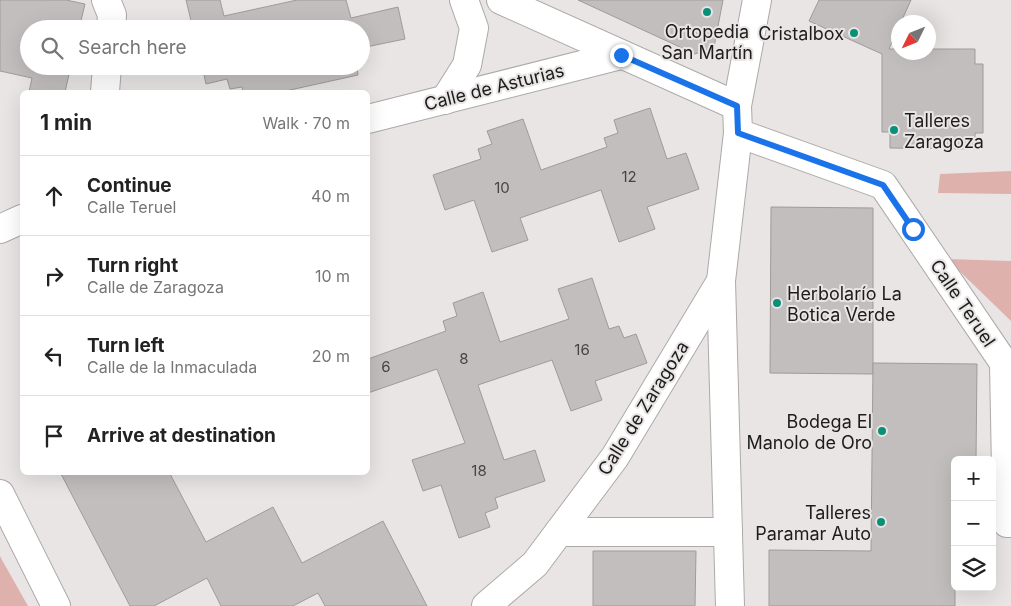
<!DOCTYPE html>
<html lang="en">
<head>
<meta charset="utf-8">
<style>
  body { margin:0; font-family:Inter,sans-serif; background:#f6f6f6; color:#222 }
  .controls { position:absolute; right:15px; bottom:15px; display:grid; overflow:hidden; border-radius:8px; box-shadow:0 5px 20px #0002 }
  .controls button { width:45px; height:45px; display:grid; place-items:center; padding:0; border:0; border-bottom:1px solid #e0e0e0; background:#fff; color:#222; font:25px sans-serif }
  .compass { position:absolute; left:891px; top:15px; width:45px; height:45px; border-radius:50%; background:#fff; box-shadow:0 5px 20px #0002; rotate:227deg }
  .stop { position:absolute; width:15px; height:15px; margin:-11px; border:4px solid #1a73e8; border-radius:50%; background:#fff }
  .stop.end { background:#1a73e8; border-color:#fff; box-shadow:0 1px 5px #0008 }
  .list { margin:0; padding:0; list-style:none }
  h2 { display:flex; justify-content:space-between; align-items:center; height:65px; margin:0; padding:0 20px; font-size:21px }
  h2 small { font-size:16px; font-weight:400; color:#767676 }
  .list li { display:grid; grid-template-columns:32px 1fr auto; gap:15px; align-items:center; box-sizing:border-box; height:80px; padding:0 20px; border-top:1px solid #e0e0e0 }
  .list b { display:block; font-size:19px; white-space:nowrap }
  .list p { margin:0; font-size:16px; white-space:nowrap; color:#767676 }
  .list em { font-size:16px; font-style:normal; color:#767676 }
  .icon { flex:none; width:28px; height:28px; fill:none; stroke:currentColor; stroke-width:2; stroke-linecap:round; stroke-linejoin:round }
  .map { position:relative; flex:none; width:1011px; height:606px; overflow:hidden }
  .search { position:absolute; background:#fff; box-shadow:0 5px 20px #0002; left:20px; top:20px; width:350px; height:55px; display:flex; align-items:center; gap:12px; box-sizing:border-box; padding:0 18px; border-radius:28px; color:#767676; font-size:19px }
  .panel { position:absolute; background:#fff; box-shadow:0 5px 20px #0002; left:20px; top:90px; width:350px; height:385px; border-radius:8px }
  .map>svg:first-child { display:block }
  .green { fill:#dfb1ad }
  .building { fill:#c2bebe; stroke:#9f9b9b }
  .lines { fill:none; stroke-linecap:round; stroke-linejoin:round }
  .minor-casing { stroke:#ada9a9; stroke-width:30 }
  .minor { stroke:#fff; stroke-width:28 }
  .route { stroke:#1a73e8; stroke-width:6 }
  .poi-dot { fill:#0a9078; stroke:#e9e5e5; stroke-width:2 }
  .labels { text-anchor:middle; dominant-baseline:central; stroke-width:4; stroke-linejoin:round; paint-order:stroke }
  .number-label { font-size:15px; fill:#464444 }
  .poi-label { font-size:18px; fill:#1d1c1c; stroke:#e9e5e5; text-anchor:end }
  .street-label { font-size:18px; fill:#1d1c1c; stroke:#e9e5e5 }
</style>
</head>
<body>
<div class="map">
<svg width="1011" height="606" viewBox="0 0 1011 606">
  <rect width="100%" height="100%" fill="#e9e5e5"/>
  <!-- green -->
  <g class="green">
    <path d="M 1011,171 L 1011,194 L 938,193 L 940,174 Z"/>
    <path d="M 947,259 L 1011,261 L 1011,321 Z"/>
    <path d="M 0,556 L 2,560 L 28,606 L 0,606 Z"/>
  </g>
  <!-- building -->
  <g class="building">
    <path d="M 0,0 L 66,0 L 85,4 L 79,29 L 29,29 L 29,66 L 71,66 L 65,92 L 29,92 L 32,78 L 0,71 Z"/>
    <path d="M 186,0 L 220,0 L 224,16 L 297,0 L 346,0 L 351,18 L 398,7 L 405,39 L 361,48 L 361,29 L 193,29 Z"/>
    <path d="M 578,0 L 723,0 L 714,47 L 695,54 Z"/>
    <path d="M 819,0 L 911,0 L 901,22 L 898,22 L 898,28 L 889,49 L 898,49 L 898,52 L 928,52 L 928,49 L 975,49 L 975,64 L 983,64 L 983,133 L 975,133 L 975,149 L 890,148 L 890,132 L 882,132 L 882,54 L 809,21 Z"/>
    <path d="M 202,66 L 357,66 L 358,75 L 281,92 L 243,92 L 242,87 L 230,89 L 227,79 L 206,84 Z"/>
    <path d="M 650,108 L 667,159 L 686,153 L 699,189 L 647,207 L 655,229 L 619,242 L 601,190 L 520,218 L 528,240 L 492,252 L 474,200 L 445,210 L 433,175 L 481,159 L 478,149 L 492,144 L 487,131 L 523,119 L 541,170 L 607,147 L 604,138 L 618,133 L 614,120 Z"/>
    <path d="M 771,207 L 873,208 L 873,374 L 770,373 Z"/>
    <path d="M 592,278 L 609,329 L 619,326 L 624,338 L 636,334 L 647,363 L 595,381 L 602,400 L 571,411 L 552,360 L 478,385 L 504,460 L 535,450 L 545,481 L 495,498 L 498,508 L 485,513 L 490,527 L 459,538 L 441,485 L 423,491 L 412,460 L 465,443 L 437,369 L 368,393 L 368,359 L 446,331 L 443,321 L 457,316 L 453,303 L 483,292 L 500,342 L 569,319 L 558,289 Z"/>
    <path d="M 873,363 L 977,364 L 976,460 L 955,460 L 955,606 L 769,606 L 769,550 L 871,551 Z"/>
    <path d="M 60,472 L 169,472 L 206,542 L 273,507 L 302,563 L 383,521 L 427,606 L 325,606 L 318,593 L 293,606 L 221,606 L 207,578 L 154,606 L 130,606 Z"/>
    <path d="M 593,551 L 696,551 L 695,606 L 593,606 Z"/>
  </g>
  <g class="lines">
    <defs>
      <g id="minor">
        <path d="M 106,0 L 112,15 L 111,29"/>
        <path d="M 501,0 L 737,106"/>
        <path d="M 105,92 L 107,66"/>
        <path d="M 445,100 L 467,65 L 474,28 L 464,0"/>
        <path d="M 368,119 L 621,55"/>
        <path d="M 738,133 L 883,185 L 1004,363 L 1007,523 L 1011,523"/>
        <path d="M 0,229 L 22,219"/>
        <path d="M 0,494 L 56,606"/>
        <path d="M 559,532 L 728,532"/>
        <path d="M 486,606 L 535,564 L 615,457 L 721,281"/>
        <path d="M 730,606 L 721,281 L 738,133 L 737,106 L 757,0"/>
      </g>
    </defs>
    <!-- minor casing -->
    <use href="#minor" class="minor-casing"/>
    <!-- minor -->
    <use href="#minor" class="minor"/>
  </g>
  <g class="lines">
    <!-- route -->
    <path class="route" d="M 621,55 L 737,106 L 738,133 L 883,185 L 913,229"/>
  </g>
  <!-- markers -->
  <g class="poi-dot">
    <circle cx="707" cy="12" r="5"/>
    <circle cx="854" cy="33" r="5"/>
    <circle cx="894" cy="130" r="5"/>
    <circle cx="777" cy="303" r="5"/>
    <circle cx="882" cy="431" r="5"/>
    <circle cx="881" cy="522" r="5"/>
  </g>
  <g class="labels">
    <!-- number labels -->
    <g class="number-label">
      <text x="629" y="176">12</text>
      <text x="502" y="187">10</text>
      <text x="582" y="349">16</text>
      <text x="464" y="358">8</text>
      <text x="386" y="366">6</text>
      <text x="479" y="470">18</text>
    </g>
    <!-- poi labels -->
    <g class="poi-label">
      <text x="707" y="31" text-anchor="middle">Ortopedia<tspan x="707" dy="21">San Martín</tspan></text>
      <text x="844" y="33">Cristalbox</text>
      <text x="904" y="120" text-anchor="start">Talleres<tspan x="904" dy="21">Zaragoza</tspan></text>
      <text x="787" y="293" text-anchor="start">Herbolarío La<tspan x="787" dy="21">Botica Verde</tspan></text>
      <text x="872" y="421">Bodega El<tspan x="872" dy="21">Manolo de Oro</tspan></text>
      <text x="871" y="512">Talleres<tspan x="871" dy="21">Paramar Auto</tspan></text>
    </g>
    <!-- street labels -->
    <g class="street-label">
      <text transform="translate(494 87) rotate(-14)">Calle de Asturias</text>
      <text transform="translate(963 303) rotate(56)">Calle Teruel</text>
      <text transform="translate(643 408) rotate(-58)">Calle de Zaragoza</text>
    </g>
  </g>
</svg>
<div class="controls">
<button>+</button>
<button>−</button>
<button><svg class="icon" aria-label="layers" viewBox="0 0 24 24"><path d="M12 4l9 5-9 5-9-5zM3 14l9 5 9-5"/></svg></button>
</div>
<svg class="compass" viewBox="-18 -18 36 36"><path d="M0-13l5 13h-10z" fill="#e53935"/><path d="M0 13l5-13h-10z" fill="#767676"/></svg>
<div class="stop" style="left:913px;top:229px"></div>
<div class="stop end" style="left:621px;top:55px"></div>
<div class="search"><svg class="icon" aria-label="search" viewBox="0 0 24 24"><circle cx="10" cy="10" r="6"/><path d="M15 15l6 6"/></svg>Search here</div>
<section class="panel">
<h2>1 min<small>Walk · 70 m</small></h2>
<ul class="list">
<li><svg class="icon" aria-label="ahead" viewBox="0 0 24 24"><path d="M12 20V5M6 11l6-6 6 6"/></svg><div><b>Continue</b><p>Calle Teruel</p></div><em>40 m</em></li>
<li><svg class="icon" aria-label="right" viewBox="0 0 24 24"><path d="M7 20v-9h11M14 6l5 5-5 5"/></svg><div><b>Turn right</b><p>Calle de Zaragoza</p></div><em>10 m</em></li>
<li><svg class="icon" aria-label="left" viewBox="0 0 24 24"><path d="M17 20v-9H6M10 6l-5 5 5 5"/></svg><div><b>Turn left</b><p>Calle de la Inmaculada</p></div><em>20 m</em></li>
<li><svg class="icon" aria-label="arrive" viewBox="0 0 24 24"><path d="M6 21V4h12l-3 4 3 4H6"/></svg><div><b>Arrive at destination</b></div></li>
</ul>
</section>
</div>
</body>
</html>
